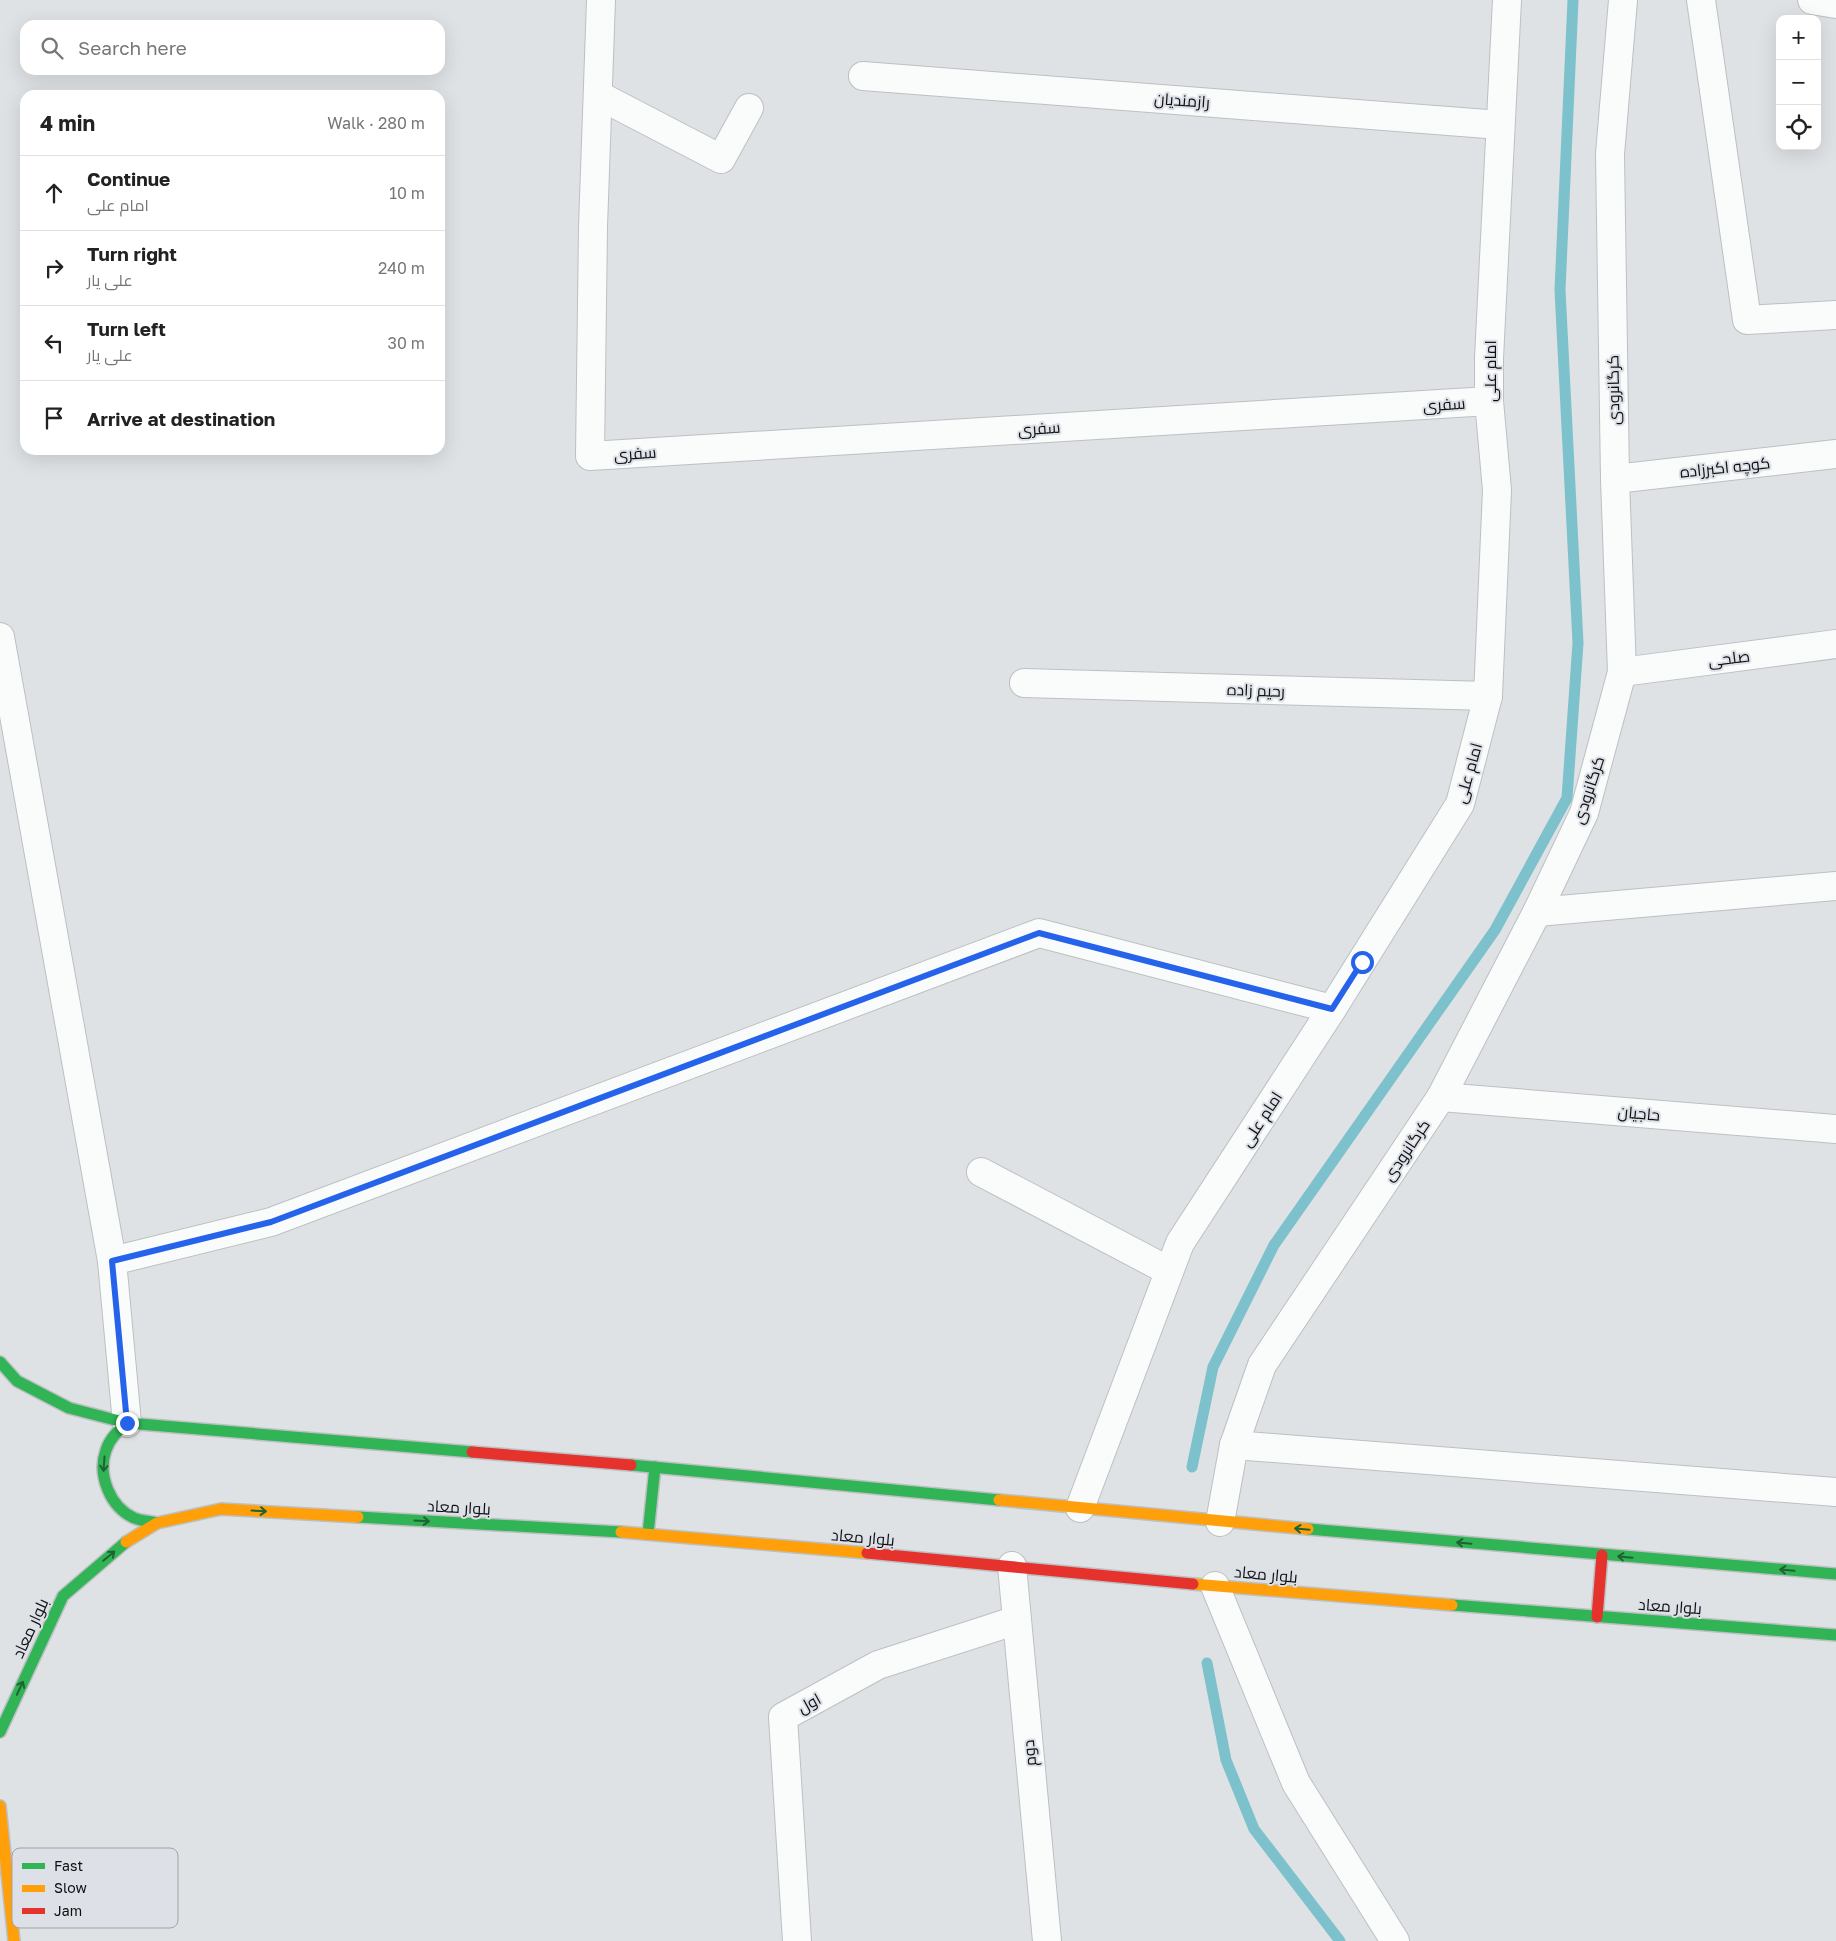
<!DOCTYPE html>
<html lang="en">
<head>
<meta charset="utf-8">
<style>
  body { margin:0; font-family:"Golos Text",Cairo,sans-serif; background:#f6f6f6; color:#222 }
  .controls { position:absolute; right:15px; top:15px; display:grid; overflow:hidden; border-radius:10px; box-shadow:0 5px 20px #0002 }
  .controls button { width:45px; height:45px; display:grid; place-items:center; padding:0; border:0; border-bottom:1px solid #e0e0e0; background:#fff; color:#222; font:25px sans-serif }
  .stop { position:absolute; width:15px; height:15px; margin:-11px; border:4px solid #2563eb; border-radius:50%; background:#fff }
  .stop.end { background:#2563eb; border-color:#fff; box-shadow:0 1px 5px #0008 }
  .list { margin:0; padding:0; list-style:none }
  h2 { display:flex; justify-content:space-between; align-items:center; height:65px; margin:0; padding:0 20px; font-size:21px }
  h2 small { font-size:16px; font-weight:400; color:#767676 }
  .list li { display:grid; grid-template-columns:32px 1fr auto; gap:15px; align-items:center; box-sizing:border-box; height:75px; padding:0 20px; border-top:1px solid #e0e0e0 }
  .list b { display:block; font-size:19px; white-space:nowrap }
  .list p { margin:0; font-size:16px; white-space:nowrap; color:#767676 }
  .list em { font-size:16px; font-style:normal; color:#767676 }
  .icon { flex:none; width:28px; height:28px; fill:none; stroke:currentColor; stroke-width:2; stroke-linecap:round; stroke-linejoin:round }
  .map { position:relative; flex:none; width:1836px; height:1941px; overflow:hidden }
  .search { position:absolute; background:#fff; box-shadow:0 5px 20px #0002; left:20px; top:20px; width:425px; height:55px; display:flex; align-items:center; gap:12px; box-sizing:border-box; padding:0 18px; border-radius:15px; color:#767676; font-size:19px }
  .panel { position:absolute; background:#fff; box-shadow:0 5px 20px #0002; left:20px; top:90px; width:425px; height:365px; border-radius:15px }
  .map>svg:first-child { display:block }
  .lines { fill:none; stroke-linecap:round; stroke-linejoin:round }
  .stream { stroke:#7cc1cb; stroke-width:11 }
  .street-casing { stroke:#bdc0c2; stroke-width:30 }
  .fast-casing { stroke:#bdc0c2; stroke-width:14 }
  .slow-casing { stroke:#bdc0c2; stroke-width:14 }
  .jam-casing { stroke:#bdc0c2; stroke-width:14 }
  .street { stroke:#fafbfb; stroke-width:28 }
  .fast { stroke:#30b455; stroke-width:11 }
  .slow { stroke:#ff9f0a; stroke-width:11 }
  .jam { stroke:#e5322d; stroke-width:11 }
  .oneway { stroke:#1f6233 }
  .route { stroke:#2563eb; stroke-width:6 }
  .labels { text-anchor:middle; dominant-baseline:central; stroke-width:4; stroke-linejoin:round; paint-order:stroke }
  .street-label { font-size:16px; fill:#0e0f11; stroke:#dde1e7 }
  .key { fill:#dde1e7; stroke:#9fa2a7; stroke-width:1 }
  .key-label { font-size:14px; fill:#0e0f11 }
</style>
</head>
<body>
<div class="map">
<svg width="1836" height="1941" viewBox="0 0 1836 1941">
  <rect width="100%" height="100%" fill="#dfe2e5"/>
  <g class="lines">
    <!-- stream -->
    <g class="stream">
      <path d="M 1192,1467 L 1213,1367 L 1274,1245 L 1495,930 L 1567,798 L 1578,643 L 1560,290 L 1573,0"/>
      <path d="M 1207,1663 L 1226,1760 L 1254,1829 L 1340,1941"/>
    </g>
    <defs>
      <g id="street">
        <path d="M 601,0 L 593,227 L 590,456 L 1489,401"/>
        <path d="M 1701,0 L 1747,320 L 1836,315"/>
        <path d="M 1812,0 L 1836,4"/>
        <path d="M 863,76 L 1500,125"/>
        <path d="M 598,95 L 721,159 L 749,108"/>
        <path d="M 1615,479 L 1836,454"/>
        <path d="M 0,637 L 112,1261"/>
        <path d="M 1622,672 L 1836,644"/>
        <path d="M 1024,683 L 1488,696"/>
        <path d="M 1537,912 L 1836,886"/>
        <path d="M 1441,1097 L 1836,1129"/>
        <path d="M 981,1172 L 1169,1271"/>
        <path d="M 127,1423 L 112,1261 L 271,1222 L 1039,933 L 1332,1009"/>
        <path d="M 1234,1445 L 1836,1492"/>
        <path d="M 1080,1508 L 1180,1243 L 1332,1009 L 1460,804 L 1488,696 L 1497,490 L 1489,401 L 1489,358 L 1507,0"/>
        <path d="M 1220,1522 L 1234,1445 L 1262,1365 L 1441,1097 L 1537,912 L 1584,813 L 1622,672 L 1615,479 L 1610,154 L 1623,0"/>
        <path d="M 1012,1566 L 1047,1941"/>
        <path d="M 1215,1586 L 1296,1783 L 1395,1941"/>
        <path d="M 797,1941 L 783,1717 L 878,1665 L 1017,1620"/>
      </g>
      <g id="fast">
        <path d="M 0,1362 L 17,1381 L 69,1408 L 127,1423 L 472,1452"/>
        <path d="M 127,1423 C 118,1431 110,1438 106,1450 C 97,1475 110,1507 134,1518 C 141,1521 150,1521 157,1523"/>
        <path d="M 631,1465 L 999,1500"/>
        <path d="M 358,1517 L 621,1532"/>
        <path d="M 1308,1529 L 1836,1574"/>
        <path d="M 648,1534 L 655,1467"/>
        <path d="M 1452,1605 L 1836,1635"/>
        <path d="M 0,1732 L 63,1596 L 126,1542"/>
      </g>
      <g id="slow">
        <path d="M 999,1500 L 1308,1529"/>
        <path d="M 621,1532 L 867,1553"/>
        <path d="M 126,1542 L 157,1523 L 221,1509 L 358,1517"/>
        <path d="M 1193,1584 L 1452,1605"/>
        <path d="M 0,1806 L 14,1941"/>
      </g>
      <g id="jam">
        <path d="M 472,1452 L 631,1465"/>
        <path d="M 867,1553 L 1193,1584"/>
        <path d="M 1597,1617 L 1602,1555"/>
      </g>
    </defs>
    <!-- street casing -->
    <use href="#street" class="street-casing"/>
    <!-- fast casing -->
    <use href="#fast" class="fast-casing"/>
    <!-- slow casing -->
    <use href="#slow" class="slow-casing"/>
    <!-- jam casing -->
    <use href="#jam" class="jam-casing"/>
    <!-- street -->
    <use href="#street" class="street"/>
    <!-- fast -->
    <use href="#fast" class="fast"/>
    <!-- slow -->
    <use href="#slow" class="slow"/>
    <!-- jam -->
    <use href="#jam" class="jam"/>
  </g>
  <!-- one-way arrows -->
  <defs><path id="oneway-shaft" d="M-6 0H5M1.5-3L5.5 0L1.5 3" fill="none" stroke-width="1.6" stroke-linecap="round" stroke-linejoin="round" transform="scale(1.25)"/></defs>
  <g class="oneway">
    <use href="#oneway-shaft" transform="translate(104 1464) rotate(94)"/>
    <use href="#oneway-shaft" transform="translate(259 1511) rotate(3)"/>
    <use href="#oneway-shaft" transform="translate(422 1521) rotate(3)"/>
    <use href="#oneway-shaft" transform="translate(1302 1529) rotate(-175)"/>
    <use href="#oneway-shaft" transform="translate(1464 1543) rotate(-175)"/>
    <use href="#oneway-shaft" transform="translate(109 1556) rotate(-40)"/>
    <use href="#oneway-shaft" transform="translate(1625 1557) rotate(-175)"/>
    <use href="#oneway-shaft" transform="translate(1787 1570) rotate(-175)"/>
    <use href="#oneway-shaft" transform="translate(20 1688) rotate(-65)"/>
  </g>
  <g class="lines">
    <!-- route -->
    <path class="route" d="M 127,1423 L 112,1261 L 271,1222 L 1039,933 L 1332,1009 L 1362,962"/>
  </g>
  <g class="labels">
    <!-- street labels -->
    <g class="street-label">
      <text transform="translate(1182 100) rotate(4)">رازمندیان</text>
      <text transform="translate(1490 371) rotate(-90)">امام علی</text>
      <text transform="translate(1613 390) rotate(-91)">کرگانرودی</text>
      <text transform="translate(1444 404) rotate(-4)">سفری</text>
      <text transform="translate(1039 428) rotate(-4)">سفری</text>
      <text transform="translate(635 453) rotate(-4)">سفری</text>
      <text transform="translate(1725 467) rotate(-6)">کوچه اکبرزاده</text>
      <text transform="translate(1729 658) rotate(-7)">صلحی</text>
      <text transform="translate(1256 690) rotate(2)">رحیم زاده</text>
      <text transform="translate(1468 773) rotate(-74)">امام علی</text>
      <text transform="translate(1588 790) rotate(-72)">کرگانرودی</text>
      <text transform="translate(1639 1113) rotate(5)">حاجیان</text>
      <text transform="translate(1261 1119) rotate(-57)">امام علی</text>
      <text transform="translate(1406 1150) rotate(-56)">کرگانرودی</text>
      <text transform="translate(459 1507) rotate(3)">بلوار معاد</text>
      <text transform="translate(863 1537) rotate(5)">بلوار معاد</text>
      <text transform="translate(1266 1574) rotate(5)">بلوار معاد</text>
      <text transform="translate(1670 1606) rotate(4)">بلوار معاد</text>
      <text transform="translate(30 1628) rotate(-65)">بلوار معاد</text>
      <text transform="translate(809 1703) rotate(-29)">اول</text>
      <text transform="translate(1029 1753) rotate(-95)">دوم</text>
    </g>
  </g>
  <!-- legend -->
  <rect x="12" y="1848" width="166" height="80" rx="8" class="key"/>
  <rect x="22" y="1863" width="23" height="6" fill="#30b455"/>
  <rect x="22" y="1885" width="23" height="7" fill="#ff9f0a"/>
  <rect x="22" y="1908" width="23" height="6" fill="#e5322d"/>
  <g class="key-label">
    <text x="54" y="1871">Fast</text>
    <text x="54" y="1893">Slow</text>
    <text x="54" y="1916">Jam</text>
  </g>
</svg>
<div class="controls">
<button>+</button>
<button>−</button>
<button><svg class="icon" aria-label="locate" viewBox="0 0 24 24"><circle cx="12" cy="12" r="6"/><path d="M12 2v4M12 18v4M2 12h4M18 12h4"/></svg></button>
</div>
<div class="stop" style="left:1362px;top:962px"></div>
<div class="stop end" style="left:127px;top:1423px"></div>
<div class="search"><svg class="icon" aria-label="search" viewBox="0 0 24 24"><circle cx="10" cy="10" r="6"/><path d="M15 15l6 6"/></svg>Search here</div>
<section class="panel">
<h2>4 min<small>Walk · 280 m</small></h2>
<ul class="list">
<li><svg class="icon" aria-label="ahead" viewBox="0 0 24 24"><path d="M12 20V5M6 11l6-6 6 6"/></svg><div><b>Continue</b><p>امام علی</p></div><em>10 m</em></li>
<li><svg class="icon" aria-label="right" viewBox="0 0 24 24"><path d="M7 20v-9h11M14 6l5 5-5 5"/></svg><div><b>Turn right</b><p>علی یار</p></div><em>240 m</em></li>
<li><svg class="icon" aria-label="left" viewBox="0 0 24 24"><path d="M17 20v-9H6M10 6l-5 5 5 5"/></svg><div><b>Turn left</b><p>علی یار</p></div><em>30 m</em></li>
<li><svg class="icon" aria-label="arrive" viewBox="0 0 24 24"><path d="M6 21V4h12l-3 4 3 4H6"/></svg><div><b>Arrive at destination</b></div></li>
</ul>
</section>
</div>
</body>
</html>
